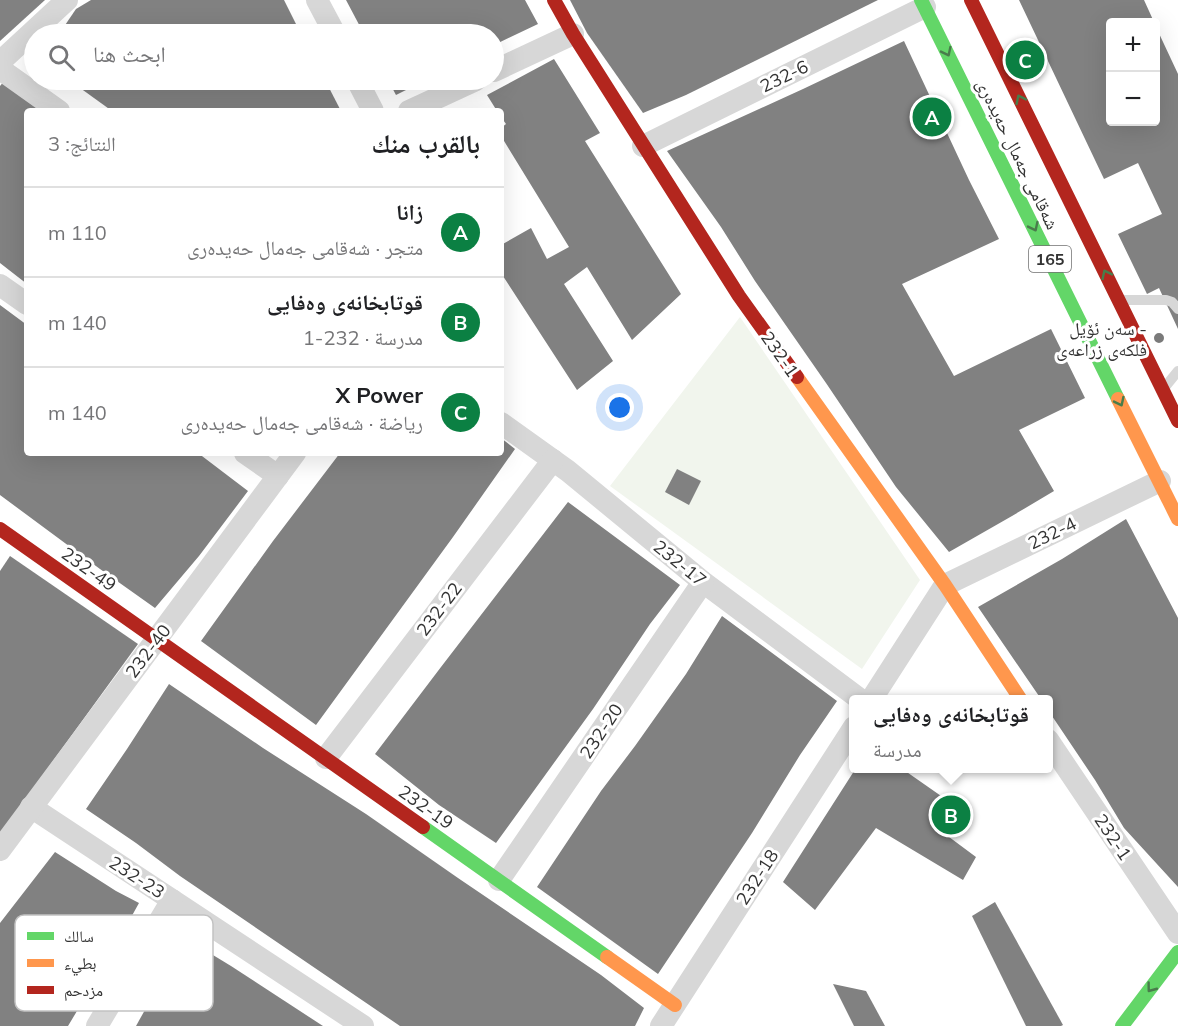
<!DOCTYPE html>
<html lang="ar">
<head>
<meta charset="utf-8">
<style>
  body { margin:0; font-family:Mulish,"Noto Naskh Arabic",sans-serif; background:#f6f6f6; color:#202124; direction:rtl }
  .controls { position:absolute; right:18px; top:18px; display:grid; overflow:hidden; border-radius:6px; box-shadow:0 6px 24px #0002 }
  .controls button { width:54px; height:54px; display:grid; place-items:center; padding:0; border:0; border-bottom:2px solid #e0e0e0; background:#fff; color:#202124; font:30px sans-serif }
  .you { position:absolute; left:620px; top:408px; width:21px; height:21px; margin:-15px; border:4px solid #fff; border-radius:50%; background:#1a73e8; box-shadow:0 0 0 9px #1a73e833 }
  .badge { display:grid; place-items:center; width:39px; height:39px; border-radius:50%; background:#0b8043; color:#fff; font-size:20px; font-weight:700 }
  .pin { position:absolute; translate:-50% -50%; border:3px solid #fff; box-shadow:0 2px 6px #0006 }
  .popup { position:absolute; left:849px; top:695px; width:204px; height:78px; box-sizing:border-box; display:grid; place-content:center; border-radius:6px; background:#fff; filter:drop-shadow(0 2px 4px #0005); font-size:20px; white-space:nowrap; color:#757577 }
  .popup b { font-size:22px; color:#202124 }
  .popup::after { content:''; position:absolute; left:50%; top:100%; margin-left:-12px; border:12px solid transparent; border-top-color:#fff }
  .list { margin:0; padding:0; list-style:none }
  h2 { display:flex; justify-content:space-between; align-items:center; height:78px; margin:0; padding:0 24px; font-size:26px }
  h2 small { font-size:20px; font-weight:400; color:#757577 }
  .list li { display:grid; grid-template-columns:39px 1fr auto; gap:18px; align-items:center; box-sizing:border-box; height:90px; padding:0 24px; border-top:2px solid #e0e0e0 }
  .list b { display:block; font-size:22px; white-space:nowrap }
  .list p { margin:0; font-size:20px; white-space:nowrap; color:#757577 }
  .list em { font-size:20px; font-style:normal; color:#757577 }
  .icon { flex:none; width:33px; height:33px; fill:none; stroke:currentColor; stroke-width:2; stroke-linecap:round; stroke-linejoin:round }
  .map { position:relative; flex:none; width:1178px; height:1026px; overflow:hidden; direction:ltr }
  .search { position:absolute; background:#fff; box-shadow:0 6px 24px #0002; left:24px; top:24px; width:480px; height:66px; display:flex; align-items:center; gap:15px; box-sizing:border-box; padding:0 21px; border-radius:33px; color:#757577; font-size:22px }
  .panel { position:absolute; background:#fff; box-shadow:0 6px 24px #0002; left:24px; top:108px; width:480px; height:348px; border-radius:6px; direction:rtl }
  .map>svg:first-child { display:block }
  .green { fill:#f1f5ed }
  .building { fill:#818181 }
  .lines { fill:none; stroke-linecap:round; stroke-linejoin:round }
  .lane { stroke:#d7d7d7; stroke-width:10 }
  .street { stroke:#d7d7d7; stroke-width:22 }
  .fast { stroke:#63d668; stroke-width:14 }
  .slow { stroke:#ff974d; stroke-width:14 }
  .jam { stroke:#b3261e; stroke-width:14 }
  .oneway { stroke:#497c4b }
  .poi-dot { fill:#7a7a7a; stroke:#fff; stroke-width:2 }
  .labels { text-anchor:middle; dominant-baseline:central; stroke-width:6; stroke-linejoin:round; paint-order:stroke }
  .shield { fill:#fff; stroke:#707070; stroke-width:1.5 }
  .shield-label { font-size:16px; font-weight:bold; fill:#333 }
  .street-label { font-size:18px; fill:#333; stroke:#fff }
  .poi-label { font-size:18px; fill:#333; stroke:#fff; text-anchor:end }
  .key { fill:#fff; stroke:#c2c2c2; stroke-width:1.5 }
  .key-label { font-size:16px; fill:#333 }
</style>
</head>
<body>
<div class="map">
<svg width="1178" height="1026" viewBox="0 0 1178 1026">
  <rect width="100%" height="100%" fill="#fff"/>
  <!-- green -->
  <path class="green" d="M 740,317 L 920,580 L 862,669 L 610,486 Z"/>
  <!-- building -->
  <g class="building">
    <path d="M 0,0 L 45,0 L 0,41 Z"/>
    <path d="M 91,0 L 284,0 L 301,34 L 59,34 L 76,9 Z"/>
    <path d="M 346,0 L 525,0 L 538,24 L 494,45 L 494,34 L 364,34 Z"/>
    <path d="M 570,0 L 878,0 L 686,95 L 643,113 L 587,33 Z"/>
    <path d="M 1019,0 L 1144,0 L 1154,22 L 1110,22 L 1110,122 L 1156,122 L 1156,27 L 1178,74 L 1178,329 L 1159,288 L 1147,294 L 1118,234 L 1162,214 L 1138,163 L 1104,179 Z"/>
    <path d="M 904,41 L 969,180 L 999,239 L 902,284 L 954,376 L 1051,329 L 1085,398 L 1019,430 L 1054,491 L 1012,516 L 949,552 L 896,487 L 826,383 L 755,281 L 721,227 L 667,151 L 803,89 Z"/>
    <path d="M 554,59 L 600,133 L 585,141 L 681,294 L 632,340 L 587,267 L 564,284 L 613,361 L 577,390 L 501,273 L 501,245 L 531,228 L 547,259 L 569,247 L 501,136 L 501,128 L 506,124 L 501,117 L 501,111 L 497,111 L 487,95 Z"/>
    <path d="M 5,80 L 42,111 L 27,111 L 27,284 L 0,263 L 0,86 Z"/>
    <path d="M 69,80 L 325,80 L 341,111 L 112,111 Z"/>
    <path d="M 388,80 L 426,80 L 396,95 Z"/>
    <path d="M 0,305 L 27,325 L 27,453 L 198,453 L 248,491 L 199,556 L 155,608 L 100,569 L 0,495 Z"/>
    <path d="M 501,438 L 515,449 L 453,537 L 316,725 L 201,641 L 273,541 L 340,453 L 501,453 Z"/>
    <path d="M 677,469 L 701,481 L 689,505 L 665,492 Z"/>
    <path d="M 568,502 L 680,585 L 650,624 L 593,709 L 496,843 L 439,805 L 375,754 L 441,667 Z"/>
    <path d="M 1126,519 L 1178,618 L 1178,887 L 1124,828 L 1095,780 L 1048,710 L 1048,699 L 1041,699 L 978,607 L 1062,559 Z"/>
    <path d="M 10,556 L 138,644 L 0,834 L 0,571 Z"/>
    <path d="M 722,616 L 837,701 L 800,755 L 752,833 L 658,974 L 537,887 L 601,791 L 635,746 L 686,674 Z"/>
    <path d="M 169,684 L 263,748 L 366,814 L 458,878 L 601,975 L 644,1008 L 635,1026 L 400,1026 L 180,876 L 136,843 L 86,809 L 127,749 Z"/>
    <path d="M 856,768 L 901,768 L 954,805 L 941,831 L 976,857 L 963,880 L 876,828 L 815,910 L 783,882 Z"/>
    <path d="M 55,852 L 116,891 L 139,903 L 104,966 L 68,1026 L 0,1026 L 0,923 Z"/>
    <path d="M 995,902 L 1063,1025 L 1061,1026 L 1026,1026 L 972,916 Z"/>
    <path d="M 185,938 L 231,966 L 323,1026 L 136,1026 Z"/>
    <path d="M 833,984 L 866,991 L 885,1026 L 854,1026 Z"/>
  </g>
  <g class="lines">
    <!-- lane -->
    <g class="lane">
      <path d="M 1125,300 L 1166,300 L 1172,302 L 1178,309"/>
      <path d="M 1165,387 L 1178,371"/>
    </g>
    <!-- street -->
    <g class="street">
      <path d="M 317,0 L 335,34"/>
      <path d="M 0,62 L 67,0"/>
      <path d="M 0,69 L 59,111"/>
      <path d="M 494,71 L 573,34"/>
      <path d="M 357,80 L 373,111"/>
      <path d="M 409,111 L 476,80"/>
      <path d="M 643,146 L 925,7"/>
      <path d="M 0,285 L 27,304"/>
      <path d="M 501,423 L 568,471 L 703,582 L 861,700"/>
      <path d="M 245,453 L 278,476"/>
      <path d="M 871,700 L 945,585 L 1160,481"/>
      <path d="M 1048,740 L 1178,933"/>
      <path d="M 326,758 L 553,460"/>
      <path d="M 31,807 L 363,1026"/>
      <path d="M 0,850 L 295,453"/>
      <path d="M 499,880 L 703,582"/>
      <path d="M 97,1026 L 172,900"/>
      <path d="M 661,1026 L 854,727"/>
    </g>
    <!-- fast -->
    <g class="fast">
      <path d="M 921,0 L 1118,399"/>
      <path d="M 423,827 L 607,957"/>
      <path d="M 1122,1026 L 1178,952"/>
    </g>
    <!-- slow -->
    <g class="slow">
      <path d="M 797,377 L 945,585 L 1021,700"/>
      <path d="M 1118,399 L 1178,519"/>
      <path d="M 607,957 L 675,1005"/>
    </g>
    <!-- jam -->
    <g class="jam">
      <path d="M 554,0 L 573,34 L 739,296 L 797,377"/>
      <path d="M 971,0 L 1178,421"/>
      <path d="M 0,529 L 423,827"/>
    </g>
  </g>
  <!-- one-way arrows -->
  <defs><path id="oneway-chevron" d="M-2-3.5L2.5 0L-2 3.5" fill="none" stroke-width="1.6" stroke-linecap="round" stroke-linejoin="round" transform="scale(1.5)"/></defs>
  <g class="oneway">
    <use href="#oneway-chevron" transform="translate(947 52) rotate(64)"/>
    <use href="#oneway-chevron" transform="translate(1020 99) rotate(-116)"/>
    <use href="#oneway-chevron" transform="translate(1034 227) rotate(64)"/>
    <use href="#oneway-chevron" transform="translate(1106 274) rotate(-116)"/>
    <use href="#oneway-chevron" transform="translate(1120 402) rotate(64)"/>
    <use href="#oneway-chevron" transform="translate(1151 988) rotate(127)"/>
  </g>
  <!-- markers -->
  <circle class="poi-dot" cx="1159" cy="338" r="6"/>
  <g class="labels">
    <!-- shield labels -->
    <rect class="shield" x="1029" y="246" width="42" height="26" rx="4.5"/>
    <g class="shield-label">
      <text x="1050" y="259">165</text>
    </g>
    <!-- street labels -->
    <g class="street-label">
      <text transform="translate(784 76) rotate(-26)">232-6</text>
      <text transform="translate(1018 154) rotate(64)">شەقامی جەمال حەیدەری</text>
      <text transform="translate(780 354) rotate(55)">232-1</text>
      <text transform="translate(1052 533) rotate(-26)">232-4</text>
      <text transform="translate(680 563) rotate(39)">232-17</text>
      <text transform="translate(89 569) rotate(35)">232-49</text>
      <text transform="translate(439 609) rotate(-53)">232-22</text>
      <text transform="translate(148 651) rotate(-53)">232-40</text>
      <text transform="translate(601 731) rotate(-56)">232-20</text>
      <text transform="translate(426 807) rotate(35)">232-19</text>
      <text transform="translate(1113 837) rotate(56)">232-1</text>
      <text transform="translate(137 877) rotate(33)">232-23</text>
      <text transform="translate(757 877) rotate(-57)">232-18</text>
    </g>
    <!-- poi labels -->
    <g class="poi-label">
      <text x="1147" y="328">سەن ئۆیل -<tspan x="1147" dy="21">فلکەی زرا‌عەی</tspan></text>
    </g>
  </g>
  <!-- legend -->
  <rect x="15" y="915" width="198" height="96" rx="9" class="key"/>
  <rect x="27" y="932" width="27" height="8" fill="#63d668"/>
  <rect x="27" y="959" width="27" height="8" fill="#ff974d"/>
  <rect x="27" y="986" width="27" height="8" fill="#b3261e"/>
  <g class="key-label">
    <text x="64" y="942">سالك</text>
    <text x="64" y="969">بطيء</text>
    <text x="64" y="996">مزدحم</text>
  </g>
</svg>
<div class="controls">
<button>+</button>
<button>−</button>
</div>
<div class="you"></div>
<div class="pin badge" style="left:932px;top:117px">A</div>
<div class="pin badge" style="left:951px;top:815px">B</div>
<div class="popup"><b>قوتابخانەی وەفایی</b>مدرسة</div>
<div class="pin badge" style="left:1025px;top:60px">C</div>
<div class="search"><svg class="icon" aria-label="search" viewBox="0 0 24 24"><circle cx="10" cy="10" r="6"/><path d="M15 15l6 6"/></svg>ابحث هنا</div>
<section class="panel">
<h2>بالقرب منك<small>النتائج: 3</small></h2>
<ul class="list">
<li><span class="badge">A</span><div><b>زانا</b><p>متجر · شەقامی جەمال حەیدەری</p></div><em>110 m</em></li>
<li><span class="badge">B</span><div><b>قوتابخانەی وەفایی</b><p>مدرسة · 232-1</p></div><em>140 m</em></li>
<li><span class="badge">C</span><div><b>X Power</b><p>رياضة · شەقامی جەمال حەیدەری</p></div><em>140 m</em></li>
</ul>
</section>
</div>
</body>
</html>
